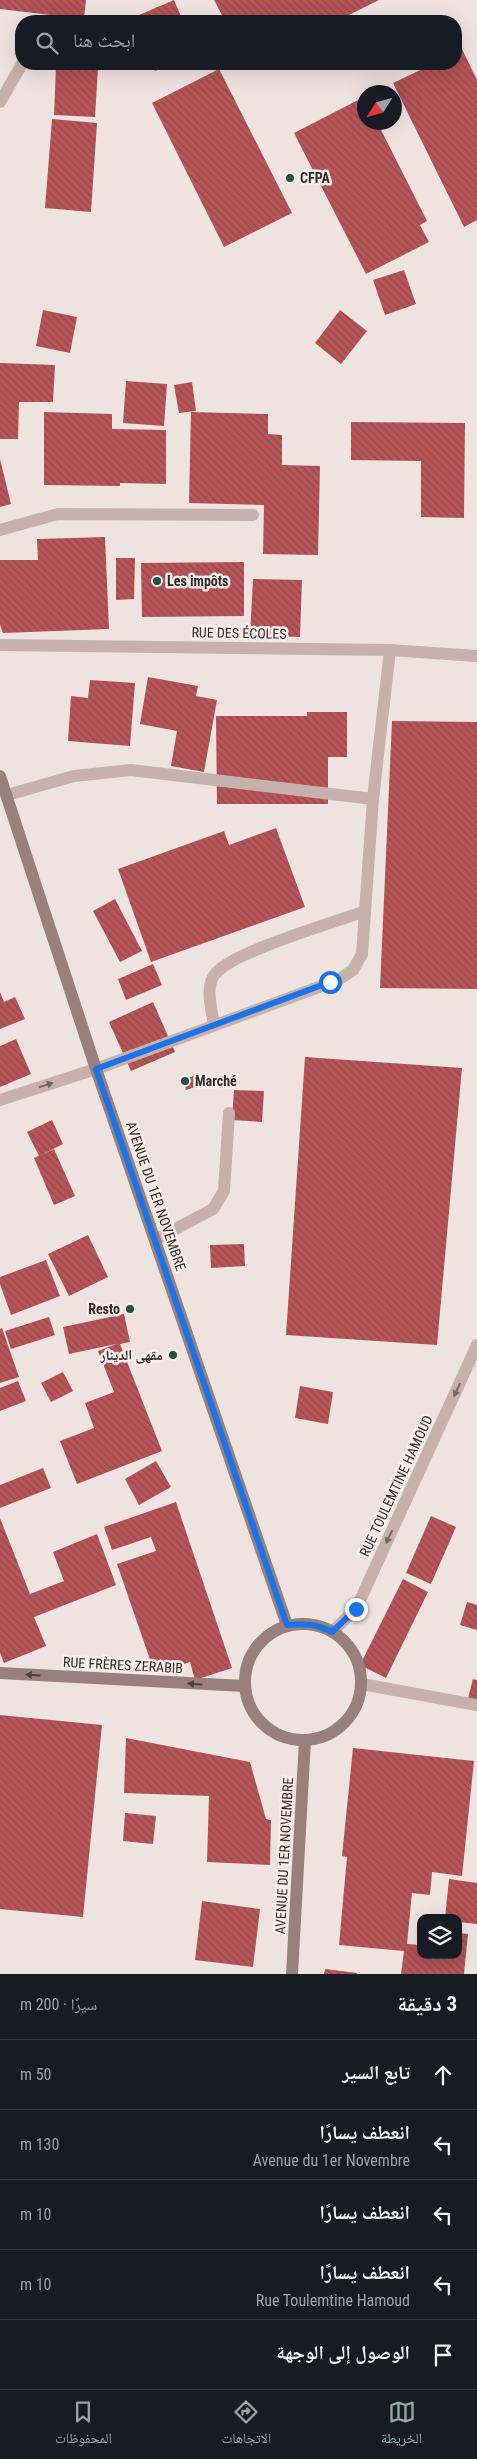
<!DOCTYPE html>
<html lang="ar">
<head>
<meta charset="utf-8">
<style>
  body { margin:0; font-family:"Roboto Condensed","Noto Naskh Arabic",sans-serif; background:#20242c; color:#f1f3f6; direction:rtl }
  .controls { position:absolute; right:15px; bottom:15px; display:grid; overflow:hidden; border-radius:10px; box-shadow:0 5px 20px #0002 }
  .controls button { width:45px; height:45px; display:grid; place-items:center; padding:0; border:0; border-bottom:1px solid #363941; background:#171b24; color:#f1f3f6; font:25px sans-serif }
  .compass { position:absolute; left:357px; top:85px; width:45px; height:45px; border-radius:50%; background:#171b24; box-shadow:0 5px 20px #0002; rotate:233deg }
  .stop { position:absolute; width:15px; height:15px; margin:-11px; border:4px solid #1a73e8; border-radius:50%; background:#fff }
  .stop.end { background:#1a73e8; border-color:#fff; box-shadow:0 1px 5px #0008 }
  .list { margin:0; padding:0; list-style:none }
  h2 { display:flex; justify-content:space-between; align-items:center; height:65px; margin:0; padding:0 20px; font-size:21px }
  h2 small { font-size:16px; font-weight:400; color:#9ea1a6 }
  .list li { display:grid; grid-template-columns:32px 1fr auto; gap:15px; align-items:center; box-sizing:border-box; height:70px; padding:0 20px; border-top:1px solid #363941 }
  .list b { display:block; font-size:19px; white-space:nowrap }
  .list p { margin:0; font-size:16px; white-space:nowrap; color:#9ea1a6 }
  .list em { font-size:16px; font-style:normal; color:#9ea1a6 }
  .icon { flex:none; width:28px; height:28px; fill:none; stroke:currentColor; stroke-width:2; stroke-linecap:round; stroke-linejoin:round }
  .map { position:relative; flex:none; width:477px; height:1974px; overflow:hidden; direction:ltr }
  .search { position:absolute; background:#171b24; box-shadow:0 5px 20px #0002; left:15px; right:15px; top:15px; height:55px; display:flex; align-items:center; gap:12px; box-sizing:border-box; padding:0 18px; border-radius:20px; color:#9ea1a6; font-size:19px }
  .sheet { height:415px; background:#171b24 }
  nav { display:flex; justify-content:space-around; align-items:center; box-sizing:border-box; height:70px; border-top:1px solid #363941; background:#171b24; font-size:14px; color:#9ea1a6 }
  nav a { display:grid; justify-items:center; gap:2px }
  nav .on { color:#95aba8 }
  .map>svg:first-child { display:block }
  .building { fill:url(#building-back-hatch) }
  .lines { fill:none; stroke-linecap:round; stroke-linejoin:round }
  .lane { stroke:#c6b1ac; stroke-width:12 }
  .street { stroke:#c6b1ac; stroke-width:12 }
  .secondary { stroke:#9a807d; stroke-width:12 }
  .oneway { fill:#766764 }
  .oneway2 { fill:#4e403f }
  .route { stroke:#1a73e8; stroke-width:6 }
  .poi-dot { fill:#245248; stroke:#f8eeea; stroke-width:2 }
  .labels { text-anchor:middle; dominant-baseline:central; stroke-width:5; stroke-linejoin:round; paint-order:stroke }
  .poi-label { font-size:14px; font-weight:bold; fill:#352a2a; stroke:#f8eeea; text-anchor:start }
  .street-label { font-size:14px; fill:#352a2a; stroke:#f8eeea }
</style>
</head>
<body>
<div class="map">
<svg width="477" height="1974" viewBox="0 0 477 1974">
  <defs>
    <pattern id="building-back-hatch" width="6" height="6" patternUnits="userSpaceOnUse" patternTransform="scale(1.25)"><rect width="6" height="6" fill="#b75559"/><path d="M-1 5l2 2M0 0l6 6M5-1l2 2" fill="none" stroke="#96474a"/></pattern>
  </defs>
  <rect width="100%" height="100%" fill="#efe3df"/>
  <!-- building -->
  <g class="building">
    <path d="M 0,0 L 86,0 L 84,19 L 0,9 Z"/>
    <path d="M 174,0 L 183,21 L 133,21 L 132,18 Z"/>
    <path d="M 214,0 L 379,0 L 337,21 L 225,21 Z"/>
    <path d="M 462,49 L 477,80 L 477,220 L 464,227 L 393,83 L 433,64 L 456,64 L 456,52 Z"/>
    <path d="M 152,64 L 171,64 L 155,71 Z"/>
    <path d="M 56,66 L 98,68 L 95,117 L 54,115 Z"/>
    <path d="M 219,69 L 292,213 L 224,247 L 152,103 Z"/>
    <path d="M 364,97 L 364,122 L 377,122 L 427,221 L 420,225 L 429,242 L 366,274 L 294,133 Z"/>
    <path d="M 52,119 L 97,123 L 91,212 L 45,208 Z"/>
    <path d="M 404,270 L 416,304 L 385,315 L 373,280 Z"/>
    <path d="M 43,310 L 77,317 L 70,353 L 36,346 Z"/>
    <path d="M 340,310 L 367,331 L 341,364 L 315,343 Z"/>
    <path d="M 0,363 L 55,365 L 53,402 L 19,402 L 18,439 L 0,439 Z"/>
    <path d="M 126,381 L 167,384 L 164,426 L 123,423 Z"/>
    <path d="M 192,382 L 196,411 L 179,413 L 174,385 Z"/>
    <path d="M 44,412 L 112,414 L 112,429 L 166,430 L 166,484 L 120,483 L 120,486 L 44,485 Z"/>
    <path d="M 191,412 L 268,414 L 268,434 L 282,435 L 282,465 L 320,466 L 318,555 L 263,554 L 264,505 L 189,503 Z"/>
    <path d="M 351,422 L 465,423 L 464,518 L 421,517 L 421,461 L 351,460 Z"/>
    <path d="M 0,459 L 11,504 L 0,507 Z"/>
    <path d="M 105,537 L 109,629 L 3,633 L 0,625 L 0,560 L 38,560 L 37,539 Z"/>
    <path d="M 116,558 L 135,558 L 134,599 L 116,600 Z"/>
    <path d="M 244,562 L 244,616 L 142,617 L 141,563 Z"/>
    <path d="M 253,579 L 302,580 L 300,637 L 250,635 Z"/>
    <path d="M 148,677 L 198,686 L 196,696 L 217,700 L 204,772 L 171,766 L 177,731 L 140,724 Z"/>
    <path d="M 90,680 L 135,683 L 130,746 L 68,741 L 71,696 L 88,698 Z"/>
    <path d="M 307,712 L 347,712 L 347,757 L 328,757 L 328,804 L 217,804 L 216,716 L 307,716 Z"/>
    <path d="M 392,721 L 477,722 L 477,989 L 380,988 Z"/>
    <path d="M 276,828 L 305,907 L 151,962 L 118,869 L 224,831 L 229,845 Z"/>
    <path d="M 115,899 L 142,951 L 120,962 L 93,911 Z"/>
    <path d="M 153,964 L 162,985 L 126,1000 L 118,979 Z"/>
    <path d="M 0,992 L 4,1002 L 15,997 L 25,1019 L 0,1029 Z"/>
    <path d="M 153,1002 L 175,1052 L 131,1071 L 109,1022 Z"/>
    <path d="M 16,1039 L 31,1074 L 0,1087 L 0,1046 Z"/>
    <path d="M 305,1057 L 462,1068 L 437,1345 L 286,1335 Z"/>
    <path d="M 205,1073 L 208,1083 L 186,1090 L 183,1079 Z"/>
    <path d="M 234,1090 L 264,1091 L 262,1122 L 232,1120 Z"/>
    <path d="M 52,1120 L 63,1144 L 39,1156 L 27,1132 Z"/>
    <path d="M 54,1149 L 75,1196 L 54,1205 L 34,1158 Z"/>
    <path d="M 88,1235 L 108,1277 L 69,1296 L 48,1254 Z"/>
    <path d="M 244,1244 L 245,1266 L 211,1268 L 210,1245 Z"/>
    <path d="M 46,1260 L 60,1296 L 11,1315 L 0,1284 L 0,1277 Z"/>
    <path d="M 124,1314 L 130,1342 L 120,1344 L 162,1451 L 77,1484 L 60,1441 L 94,1428 L 85,1403 L 114,1392 L 98,1351 L 116,1344 L 69,1354 L 63,1327 Z"/>
    <path d="M 49,1317 L 55,1335 L 11,1349 L 5,1331 Z"/>
    <path d="M 2,1328 L 19,1377 L 0,1383 L 0,1329 Z"/>
    <path d="M 63,1372 L 73,1391 L 51,1402 L 41,1383 Z"/>
    <path d="M 18,1381 L 26,1401 L 0,1411 L 0,1388 Z"/>
    <path d="M 300,1386 L 333,1392 L 328,1424 L 295,1418 Z"/>
    <path d="M 156,1461 L 171,1487 L 139,1505 L 125,1479 Z"/>
    <path d="M 43,1468 L 51,1488 L 0,1508 L 0,1485 Z"/>
    <path d="M 176,1502 L 232,1668 L 195,1680 L 190,1662 L 155,1674 L 117,1564 L 156,1551 L 151,1537 L 112,1550 L 104,1527 Z"/>
    <path d="M 431,1516 L 456,1527 L 431,1584 L 406,1573 Z"/>
    <path d="M 0,1518 L 30,1594 L 64,1581 L 53,1552 L 97,1534 L 116,1585 L 34,1617 L 46,1646 L 4,1663 L 0,1653 Z"/>
    <path d="M 403,1579 L 428,1592 L 386,1678 L 360,1665 Z"/>
    <path d="M 467,1602 L 477,1605 L 477,1630 L 460,1625 Z"/>
    <path d="M 473,1679 L 477,1680 L 477,1709 L 466,1706 Z"/>
    <path d="M 0,1715 L 102,1725 L 83,1917 L 0,1909 Z"/>
    <path d="M 126,1738 L 250,1762 L 266,1819 L 271,1820 L 270,1865 L 207,1862 L 209,1796 L 124,1793 Z"/>
    <path d="M 353,1748 L 474,1761 L 462,1876 L 432,1872 L 430,1895 L 412,1893 L 407,1944 L 421,1945 L 421,1955 L 458,1955 L 458,1933 L 468,1934 L 464,1974 L 401,1974 L 404,1951 L 339,1945 L 347,1857 L 342,1856 Z"/>
    <path d="M 125,1813 L 156,1816 L 153,1844 L 123,1841 Z"/>
    <path d="M 449,1879 L 477,1883 L 477,1924 L 458,1922 L 458,1918 L 445,1918 Z"/>
    <path d="M 202,1901 L 260,1909 L 253,1967 L 195,1960 Z"/>
    <path d="M 325,1969 L 357,1973 L 357,1974 L 324,1974 Z"/>
  </g>
  <g class="lines">
    <!-- lane -->
    <g class="lane">
      <path d="M 0,102 L 22,64"/>
      <path d="M 7,795 L 74,776 L 131,770 L 373,799"/>
      <path d="M 214,1025 C 212,1010 204,986 216,973 C 235,951 333,923 365,911"/>
      <path d="M 155,1240 L 213,1209 L 224,1191 L 229,1113"/>
    </g>
    <!-- street -->
    <g class="street">
      <path d="M 0,530 L 58,514 L 253,515"/>
      <path d="M 0,645 L 390,650 L 477,656"/>
      <path d="M 0,1100 L 96,1069 L 338,980 L 353,970 L 362,954 L 373,799 L 390,650"/>
      <path d="M 332,1632 L 356,1609 L 477,1345"/>
      <path d="M 362,1684 L 477,1705"/>
    </g>
    <!-- secondary -->
    <g class="secondary">
      <path d="M 0,776 L 96,1069 L 287,1625"/>
      <circle cx="303" cy="1682" r="58"/>
      <path d="M 0,1673 L 244,1686"/>
      <path d="M 292,1974 L 305,1740"/>
    </g>
  </g>
  <!-- one-way arrows -->
  <defs><path id="oneway-solid" d="M-6-.8H1V-3.2L6.5 0L1 3.2V.8H-6Z" transform="scale(1.25)"/></defs>
  <g class="oneway">
    <use href="#oneway-solid" transform="translate(46 1085) rotate(-18)"/>
    <use href="#oneway-solid" transform="translate(457 1390) rotate(115)"/>
    <use href="#oneway-solid" transform="translate(389 1537) rotate(115)"/>
  </g>
  <g class="oneway2">
    <use href="#oneway-solid" transform="translate(33 1675) rotate(-177)"/>
    <use href="#oneway-solid" transform="translate(195 1684) rotate(-177)"/>
  </g>
  <g class="lines">
    <!-- route -->
    <path class="route" d="M 330,982 L 96,1069 L 287,1625 C 305,1623 317,1624 332,1632 L 356,1609"/>
  </g>
  <!-- markers -->
  <g class="poi-dot">
    <circle cx="290" cy="178" r="5"/>
    <circle cx="157" cy="581" r="5"/>
    <circle cx="185" cy="1081" r="5"/>
    <circle cx="130" cy="1309" r="5"/>
    <circle cx="173" cy="1355" r="5"/>
  </g>
  <g class="labels">
    <!-- poi labels -->
    <g class="poi-label">
      <text x="300" y="178">CFPA</text>
      <text x="167" y="581">Les impôts</text>
      <text x="195" y="1081">Marché</text>
      <text x="120" y="1309" text-anchor="end">Resto</text>
      <text x="163" y="1355" text-anchor="end">مقهى الدينار</text>
    </g>
    <!-- street labels -->
    <g class="street-label">
      <text transform="translate(239 633) rotate(1)">RUE DES ÉCOLES</text>
      <text transform="translate(156 1196) rotate(71)">AVENUE DU 1ER NOVEMBRE</text>
      <text transform="translate(396 1486) rotate(-65)">RUE TOULEMTINE HAMOUD</text>
      <text transform="translate(123 1665) rotate(3)">RUE FRÈRES ZERABIB</text>
      <text transform="translate(284 1856) rotate(-87)">AVENUE DU 1ER NOVEMBRE</text>
    </g>
  </g>
</svg>
<div class="controls">
<button><svg class="icon" aria-label="layers" viewBox="0 0 24 24"><path d="M12 4l9 5-9 5-9-5zM3 14l9 5 9-5"/></svg></button>
</div>
<svg class="compass" viewBox="-18 -18 36 36"><path d="M0-13l5 13h-10z" fill="#e53935"/><path d="M0 13l5-13h-10z" fill="#9ea1a6"/></svg>
<div class="stop" style="left:330px;top:982px"></div>
<div class="stop end" style="left:356px;top:1609px"></div>
<div class="search"><svg class="icon" aria-label="search" viewBox="0 0 24 24"><circle cx="10" cy="10" r="6"/><path d="M15 15l6 6"/></svg>ابحث هنا</div>
</div>
<section class="sheet">
<h2>3 دقيقة<small>سيرًا · 200 m</small></h2>
<ul class="list">
<li><svg class="icon" aria-label="ahead" viewBox="0 0 24 24"><path d="M12 20V5M6 11l6-6 6 6"/></svg><div><b>تابع السير</b></div><em>50 m</em></li>
<li><svg class="icon" aria-label="left" viewBox="0 0 24 24"><path d="M17 20v-9H6M10 6l-5 5 5 5"/></svg><div><b>انعطف يسارًا</b><p>Avenue du 1er Novembre</p></div><em>130 m</em></li>
<li><svg class="icon" aria-label="left" viewBox="0 0 24 24"><path d="M17 20v-9H6M10 6l-5 5 5 5"/></svg><div><b>انعطف يسارًا</b></div><em>10 m</em></li>
<li><svg class="icon" aria-label="left" viewBox="0 0 24 24"><path d="M17 20v-9H6M10 6l-5 5 5 5"/></svg><div><b>انعطف يسارًا</b><p>Rue Toulemtine Hamoud</p></div><em>10 m</em></li>
<li><svg class="icon" aria-label="arrive" viewBox="0 0 24 24"><path d="M6 21V4h12l-3 4 3 4H6"/></svg><div><b>الوصول إلى الوجهة</b></div></li>
</ul>
</section>
<nav>
<a class="on"><svg class="icon" aria-label="map" viewBox="0 0 24 24"><path d="M3 6l6-2 6 2 6-2v14l-6 2-6-2-6 2zM9 4v14M15 6v14"/></svg>الخريطة</a>
<a><svg class="icon" aria-label="directions" viewBox="0 0 24 24"><path d="M12 3l9 9-9 9-9-9zM9 14v-3h6M13 9l2 2-2 2"/></svg>الاتجاهات</a>
<a><svg class="icon" aria-label="saved" viewBox="0 0 24 24"><path d="M7 4h10v16l-5-4-5 4z"/></svg>المحفوظات</a>
</nav>
</body>
</html>
